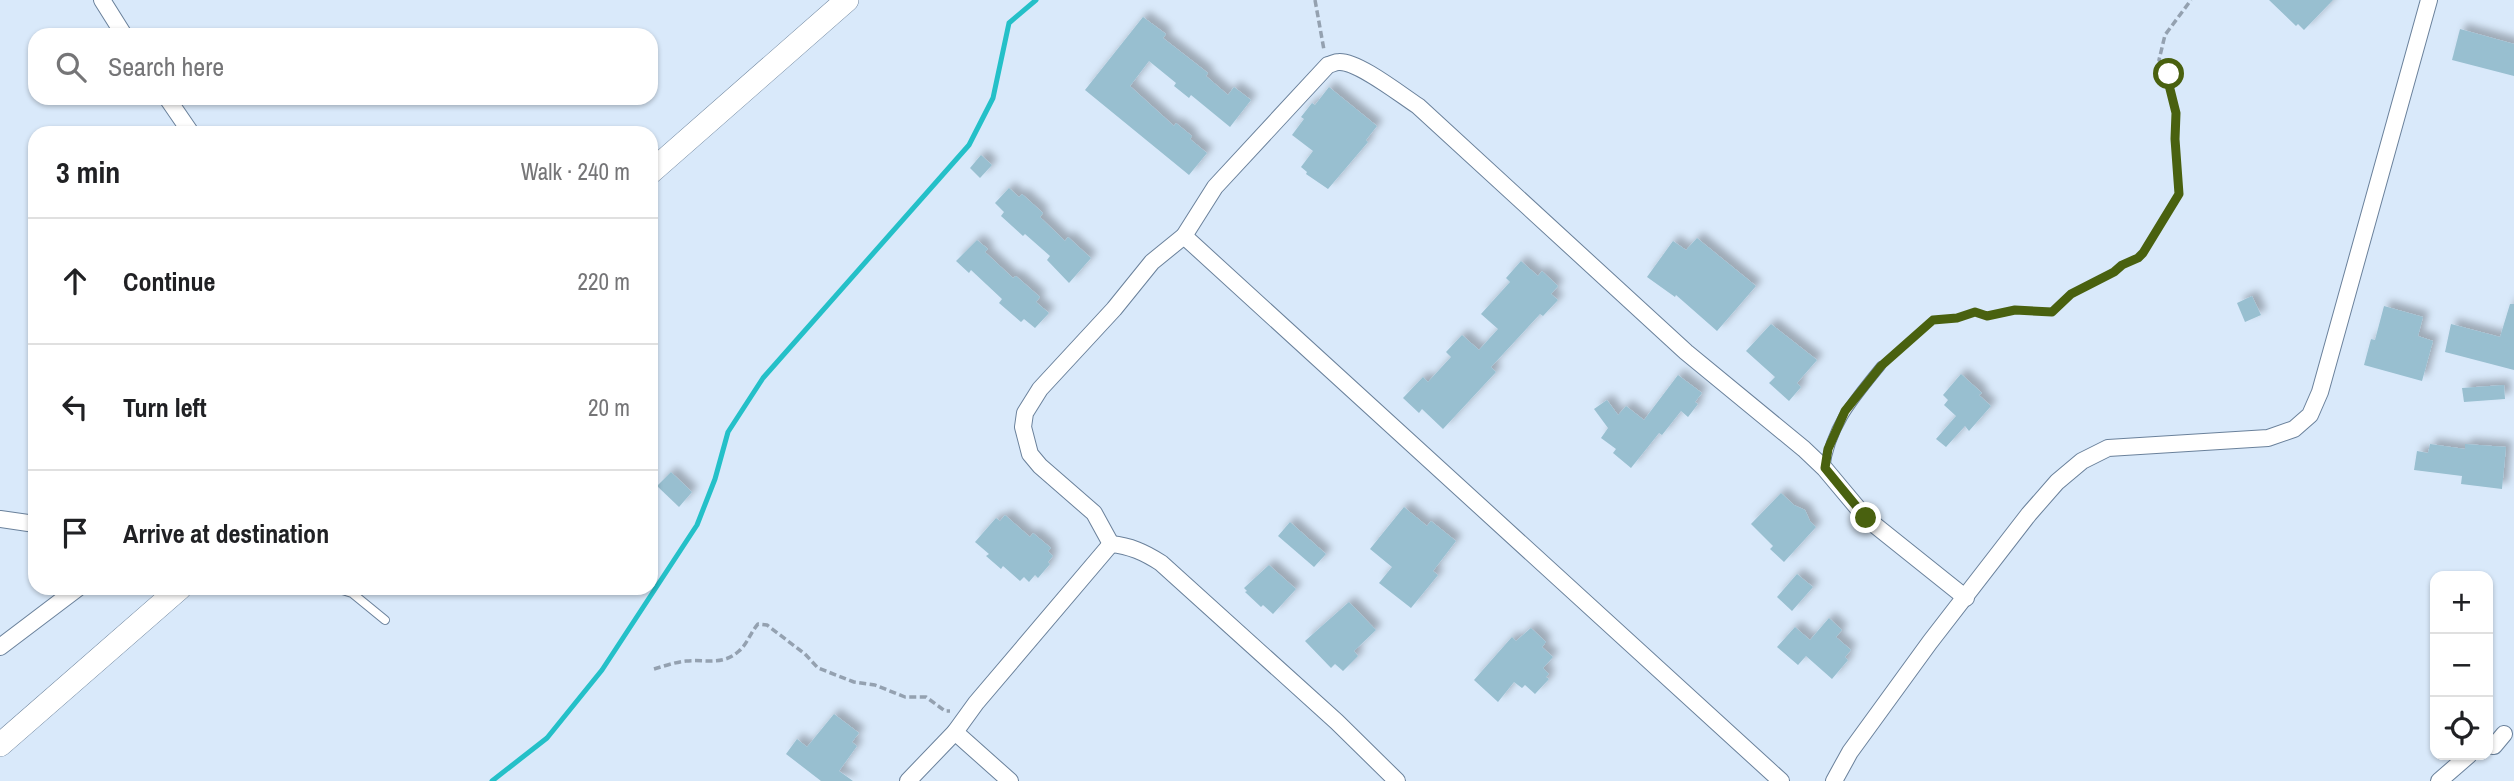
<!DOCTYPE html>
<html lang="en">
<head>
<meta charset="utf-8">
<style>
  body { margin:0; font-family:"Archivo Narrow",sans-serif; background:#f2f2f2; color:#202124 }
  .controls { position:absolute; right:21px; bottom:21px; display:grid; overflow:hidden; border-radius:14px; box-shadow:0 2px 5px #0004 }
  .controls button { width:63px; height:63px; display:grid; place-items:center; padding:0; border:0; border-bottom:2px solid #e0e0e0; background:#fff; color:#202124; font:35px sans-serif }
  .stop { position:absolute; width:21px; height:21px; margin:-16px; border:5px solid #49610f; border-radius:50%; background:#fff }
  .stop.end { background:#49610f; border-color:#fff; box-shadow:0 2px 7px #0008 }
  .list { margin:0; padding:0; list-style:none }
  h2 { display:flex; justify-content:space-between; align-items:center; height:91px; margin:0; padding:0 28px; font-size:30px }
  h2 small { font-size:23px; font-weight:400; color:#757577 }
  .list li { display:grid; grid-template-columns:46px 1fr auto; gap:21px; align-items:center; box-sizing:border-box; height:126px; padding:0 28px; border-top:2px solid #e0e0e0 }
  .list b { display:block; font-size:26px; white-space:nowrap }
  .list em { font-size:23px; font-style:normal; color:#757577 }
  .icon { flex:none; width:38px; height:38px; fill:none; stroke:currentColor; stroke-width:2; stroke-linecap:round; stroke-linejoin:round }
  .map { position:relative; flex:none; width:2514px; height:781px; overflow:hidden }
  .search { position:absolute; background:#fff; box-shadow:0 2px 5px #0004; left:28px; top:28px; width:630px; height:77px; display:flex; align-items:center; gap:18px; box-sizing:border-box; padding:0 24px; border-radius:21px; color:#757577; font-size:26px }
  .panel { position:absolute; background:#fff; box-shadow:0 2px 5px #0004; left:28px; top:126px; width:630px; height:469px; border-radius:21px }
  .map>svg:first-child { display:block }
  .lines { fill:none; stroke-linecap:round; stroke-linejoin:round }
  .stream { stroke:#24c0c8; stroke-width:5 }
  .building { fill:#98bfd0; filter:url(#shadow) }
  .service-casing { stroke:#6a819b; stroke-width:10 }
  .minor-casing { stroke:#6a819b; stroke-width:18 }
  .primary-casing { stroke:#6a819b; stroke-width:24 }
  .path { stroke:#94a1b0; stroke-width:3.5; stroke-dasharray:7 3.5; stroke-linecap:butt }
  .service { stroke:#fff; stroke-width:8 }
  .minor { stroke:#fff; stroke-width:16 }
  .primary { stroke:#fff; stroke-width:23 }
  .route { stroke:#49610f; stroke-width:9 }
</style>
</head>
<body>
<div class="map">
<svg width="2514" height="781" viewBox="0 0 2514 781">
  <defs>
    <filter id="shadow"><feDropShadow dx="6" dy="-6" stdDeviation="3.5" flood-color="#0004"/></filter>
  </defs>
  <rect width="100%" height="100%" fill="#d9e9fa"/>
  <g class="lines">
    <!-- stream -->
    <path class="stream" d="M 492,781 L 547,738 L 602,670 L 697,525 L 715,479 L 728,432 L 763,378 L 969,145 L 993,98 L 1009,23 L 1036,0"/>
  </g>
  <!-- building -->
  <g class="building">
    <path d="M 2269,0 L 2333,0 L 2304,30 L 2298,24 L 2296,26 Z"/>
    <path d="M 1143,17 L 1166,34 L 1163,38 L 1208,73 L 1206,76 L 1228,95 L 1234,87 L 1251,100 L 1230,127 L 1191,95 L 1189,98 L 1174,86 L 1176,83 L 1149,61 L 1130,86 L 1174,126 L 1176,123 L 1192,136 L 1190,139 L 1207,153 L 1189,175 L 1085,90 Z"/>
    <path d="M 2460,29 L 2514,44 L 2514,76 L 2452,60 Z"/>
    <path d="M 1329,87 L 1377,126 L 1366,140 L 1368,142 L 1328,189 L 1306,174 L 1307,172 L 1301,167 L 1313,151 L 1292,135 L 1304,119 L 1301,117 L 1312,103 L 1315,105 Z"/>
    <path d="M 981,155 L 992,165 L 980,178 L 970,168 Z"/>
    <path d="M 1009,188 L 1019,197 L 1022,194 L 1043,213 L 1040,217 L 1065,241 L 1068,237 L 1091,258 L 1069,283 L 1047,260 L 1050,256 L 1025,234 L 1023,236 L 1001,216 L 1004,212 L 995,203 Z"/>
    <path d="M 1697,238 L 1756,286 L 1717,331 L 1676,295 L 1675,297 L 1647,277 L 1673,241 L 1686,250 Z"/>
    <path d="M 977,240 L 988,249 L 985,252 L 1013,278 L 1016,276 L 1040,297 L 1036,302 L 1049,313 L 1035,328 L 1024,319 L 1021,322 L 999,303 L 1002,299 L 971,270 L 969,273 L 956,261 Z"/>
    <path d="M 1521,261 L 1538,276 L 1542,271 L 1558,286 L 1551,294 L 1558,300 L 1543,316 L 1540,314 L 1491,367 L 1496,372 L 1443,429 L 1422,409 L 1419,413 L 1403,398 L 1423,377 L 1428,382 L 1451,357 L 1446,352 L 1462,335 L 1479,350 L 1498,329 L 1481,314 L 1510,282 L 1506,278 Z"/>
    <path d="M 2252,296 L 2261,315 L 2245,322 L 2237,303 Z"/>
    <path d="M 2510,304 L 2514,304 L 2514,370 L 2445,352 L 2451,324 L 2500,337 Z"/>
    <path d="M 2384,306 L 2423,317 L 2418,336 L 2433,341 L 2422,381 L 2364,365 L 2371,339 L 2375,340 Z"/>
    <path d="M 1771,324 L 1817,360 L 1797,383 L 1801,387 L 1789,401 L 1769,383 L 1775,377 L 1746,351 Z"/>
    <path d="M 1961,374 L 1982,393 L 1979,395 L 1991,406 L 1969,431 L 1965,426 L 1946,447 L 1936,439 L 1956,416 L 1944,405 L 1948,400 L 1943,395 Z"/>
    <path d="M 1678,375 L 1702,393 L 1695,402 L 1698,404 L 1688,417 L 1681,411 L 1662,435 L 1659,433 L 1631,468 L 1613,453 L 1616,449 L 1601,438 L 1608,428 L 1594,409 L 1607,400 L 1618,415 L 1626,406 L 1644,420 Z"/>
    <path d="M 2504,385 L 2505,399 L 2464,402 L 2462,388 Z"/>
    <path d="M 2430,444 L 2465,449 L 2465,444 L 2506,447 L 2502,489 L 2461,484 L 2462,476 L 2414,470 L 2417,451 L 2428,453 Z"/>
    <path d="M 671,472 L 692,492 L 679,507 L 657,486 Z"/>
    <path d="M 1781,493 L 1794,505 L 1805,510 L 1810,521 L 1816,527 L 1784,562 L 1770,549 L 1773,546 L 1751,524 Z"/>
    <path d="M 1404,507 L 1427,526 L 1431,521 L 1456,541 L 1433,571 L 1438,575 L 1411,608 L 1379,583 L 1392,567 L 1370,549 Z"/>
    <path d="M 1005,515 L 1030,537 L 1033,533 L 1051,548 L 1048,551 L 1053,556 L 1048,562 L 1050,564 L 1038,578 L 1035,575 L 1029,582 L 1024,577 L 1020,581 L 1003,566 L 1001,569 L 986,556 L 989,554 L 975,542 L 996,518 L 1000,521 Z"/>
    <path d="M 1290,522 L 1326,554 L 1314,567 L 1278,536 Z"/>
    <path d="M 1269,565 L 1296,589 L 1273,614 L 1263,605 L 1261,607 L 1245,592 L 1247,591 L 1244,588 Z"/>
    <path d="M 1797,574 L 1813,587 L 1792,611 L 1777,597 Z"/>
    <path d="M 1349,602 L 1376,630 L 1354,651 L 1358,656 L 1343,671 L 1335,664 L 1331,668 L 1305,641 Z"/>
    <path d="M 1829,618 L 1842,630 L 1836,637 L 1851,650 L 1845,657 L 1848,660 L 1832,679 L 1806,656 L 1798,665 L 1777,647 L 1795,627 L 1810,640 Z"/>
    <path d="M 1531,628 L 1546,642 L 1542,647 L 1553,657 L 1543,668 L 1549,674 L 1546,677 L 1549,679 L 1535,694 L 1525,685 L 1522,688 L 1514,682 L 1498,702 L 1474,680 L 1512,637 L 1516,641 Z"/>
    <path d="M 834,714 L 859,733 L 852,742 L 857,746 L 839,771 L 853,781 L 821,781 L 786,754 L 797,739 L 807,747 Z"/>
  </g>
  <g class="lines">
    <defs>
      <g id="service">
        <path d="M 1825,469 C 1830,426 1855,398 1881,366"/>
        <path d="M 336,588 L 352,593 L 385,620"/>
      </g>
      <g id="minor">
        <path d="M 102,0 L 124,35"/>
        <path d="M 167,98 L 191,133"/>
        <path d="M 1184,236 L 1781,781"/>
        <path d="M 0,519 L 35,524"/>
        <path d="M 1111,544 L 1094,513 L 1040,466 L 1030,454 L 1023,427 L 1025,413 L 1040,389 L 1114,309 L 1152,262 L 1184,236 L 1215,187 L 1328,65 C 1332,64 1335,62 1339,62 C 1358,61 1401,95 1418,106 L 1686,352 L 1804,449 L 1825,469 L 1866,518 L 1966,598"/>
        <path d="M 1111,544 C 1130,546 1144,552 1161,563 L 1337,722 L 1397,781"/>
        <path d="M 0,647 L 78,588"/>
        <path d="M 955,732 L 1010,781"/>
        <path d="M 2488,745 L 2494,746 L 2504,734"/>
        <path d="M 908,781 L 955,732 L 976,703 L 1111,544"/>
        <path d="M 1834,781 L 1850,752 L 1930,642 L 2029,514 L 2057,482 L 2082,461 L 2108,448 L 2268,438 L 2294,429 L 2310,415 L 2320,392 L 2429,0"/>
        <path d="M 2439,781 L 2469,755"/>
      </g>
      <g id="primary">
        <path d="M 651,172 L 847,0"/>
        <path d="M 0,745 L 180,588"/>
      </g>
    </defs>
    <!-- service casing -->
    <use href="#service" class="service-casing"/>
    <!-- minor casing -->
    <use href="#minor" class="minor-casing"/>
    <!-- primary casing -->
    <use href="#primary" class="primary-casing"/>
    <!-- path -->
    <g class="path">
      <path d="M 1315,0 L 1324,50"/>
      <path d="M 1888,359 L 1933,320 L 1957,318 L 1975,312 L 1987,316 L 2015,310 L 2052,312 L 2071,294 L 2114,272 L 2122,265 L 2138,258 L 2143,253 L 2179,194 L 2175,139 L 2176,113 L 2169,85 L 2169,74 L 2159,60 L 2165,35 L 2191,0"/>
      <path d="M 654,669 C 664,666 676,662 686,661 C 705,659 723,666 739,651 C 748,643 750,633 758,624 L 767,625 L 805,654 L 818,668 L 854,682 L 875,685 L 905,697 L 926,697 L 945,711 L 950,711"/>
    </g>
    <!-- service -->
    <use href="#service" class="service"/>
    <!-- minor -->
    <use href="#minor" class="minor"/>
    <!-- primary -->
    <use href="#primary" class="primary"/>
  </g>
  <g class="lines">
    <!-- route -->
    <path class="route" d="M 1866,518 L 1825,468 L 1828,449 L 1845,411 L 1881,366 L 1933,320 L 1957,318 L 1975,312 L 1987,316 L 2015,310 L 2052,312 L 2071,294 L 2114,272 L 2122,265 L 2138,258 L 2143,253 L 2179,194 L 2175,139 L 2176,113 L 2169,85 L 2169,74"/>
  </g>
</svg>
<div class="controls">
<button>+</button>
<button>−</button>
<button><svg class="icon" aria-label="locate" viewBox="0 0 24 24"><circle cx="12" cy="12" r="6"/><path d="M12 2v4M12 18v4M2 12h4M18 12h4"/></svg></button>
</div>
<div class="stop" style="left:2169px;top:74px"></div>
<div class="stop end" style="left:1866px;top:518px"></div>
<div class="search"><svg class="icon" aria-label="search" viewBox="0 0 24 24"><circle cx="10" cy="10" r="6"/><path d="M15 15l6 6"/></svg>Search here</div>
<section class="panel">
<h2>3 min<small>Walk · 240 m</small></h2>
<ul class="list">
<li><svg class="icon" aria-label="ahead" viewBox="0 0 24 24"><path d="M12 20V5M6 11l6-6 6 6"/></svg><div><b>Continue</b></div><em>220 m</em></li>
<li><svg class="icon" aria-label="left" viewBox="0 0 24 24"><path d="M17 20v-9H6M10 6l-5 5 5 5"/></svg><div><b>Turn left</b></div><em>20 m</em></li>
<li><svg class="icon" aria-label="arrive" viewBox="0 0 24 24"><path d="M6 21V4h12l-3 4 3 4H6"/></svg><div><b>Arrive at destination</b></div></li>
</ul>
</section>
</div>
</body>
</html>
